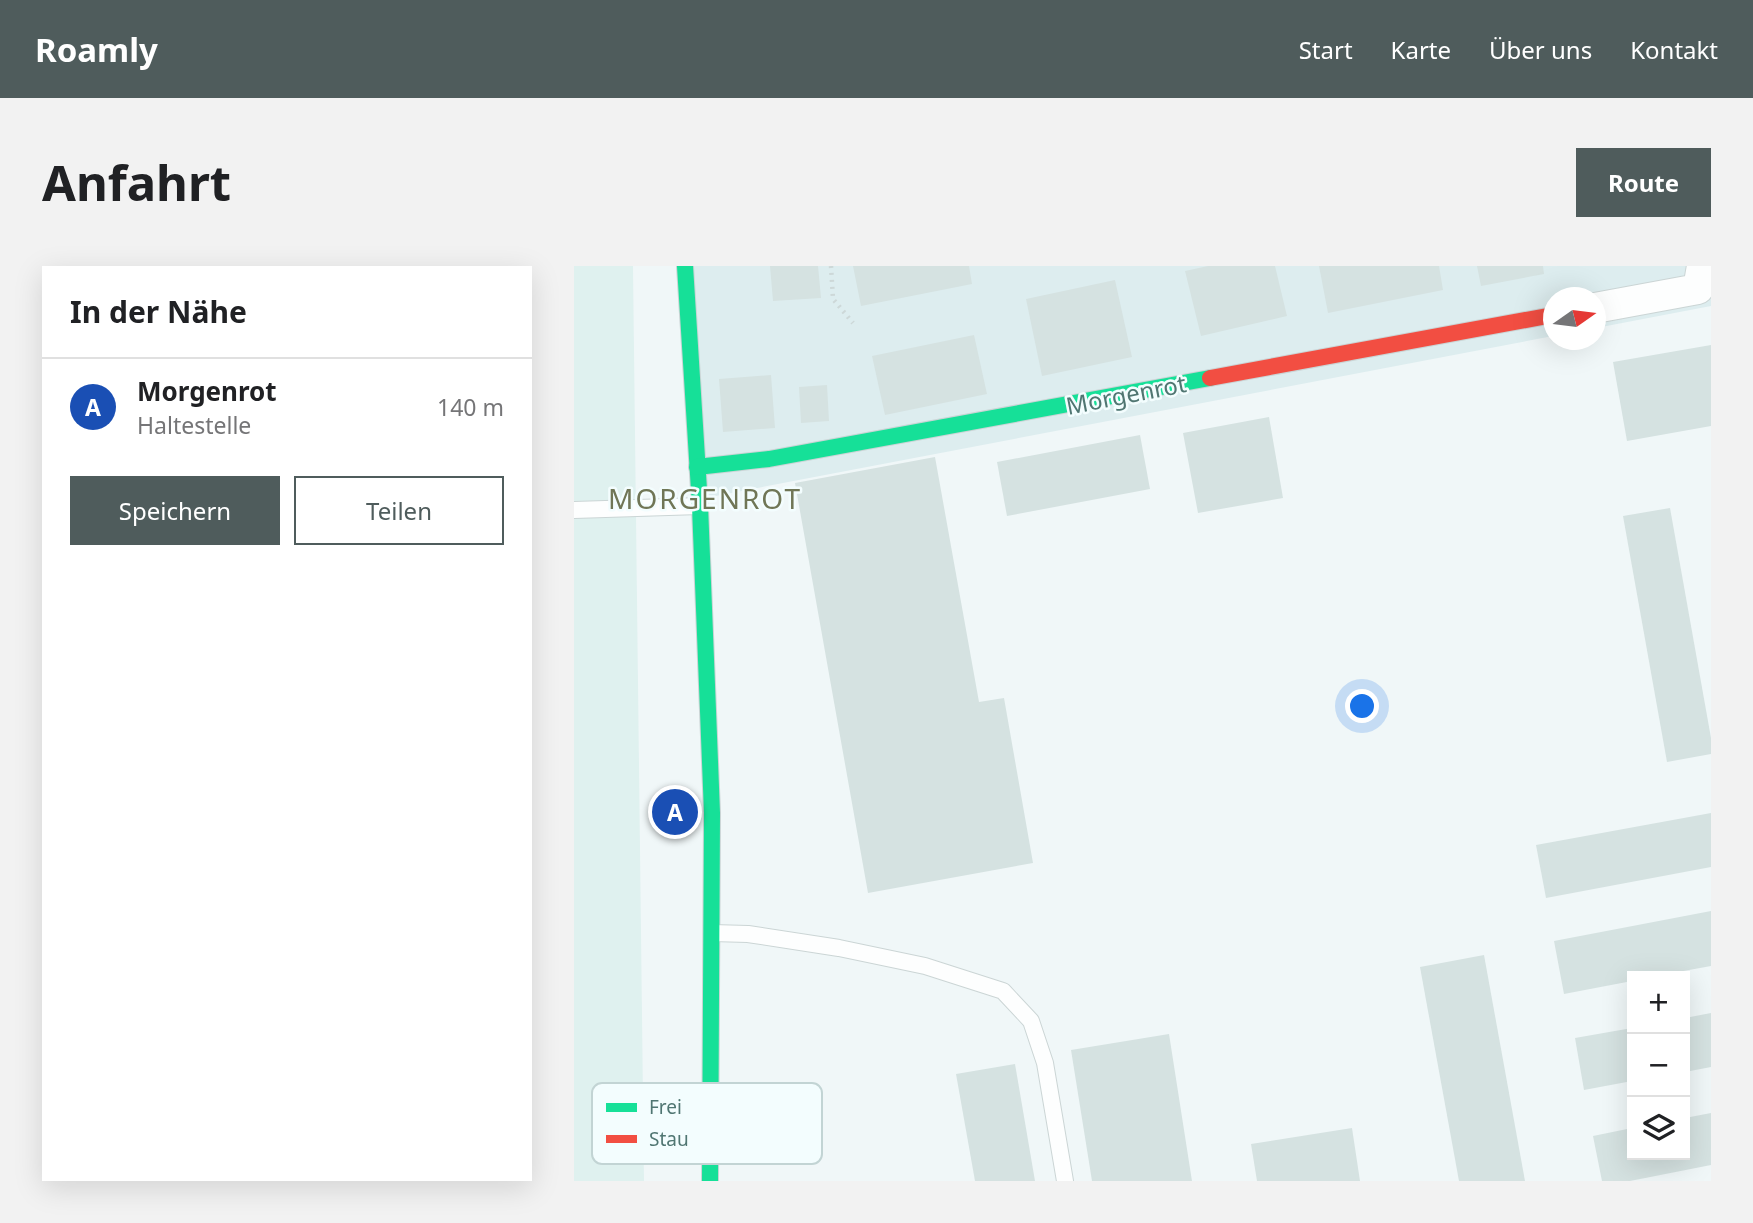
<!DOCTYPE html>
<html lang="de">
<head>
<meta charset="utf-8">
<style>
  body { margin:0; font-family:"Noto Sans",sans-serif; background:#f2f2f2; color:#202124 }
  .controls { position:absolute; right:21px; bottom:21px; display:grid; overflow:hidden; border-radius:0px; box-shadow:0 7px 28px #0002 }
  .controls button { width:63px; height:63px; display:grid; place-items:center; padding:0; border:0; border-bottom:2px solid #e0e0e0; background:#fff; color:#202124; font:35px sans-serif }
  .compass { position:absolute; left:969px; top:21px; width:63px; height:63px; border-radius:50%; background:#fff; box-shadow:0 7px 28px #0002; rotate:76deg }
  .you { position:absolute; left:789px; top:441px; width:24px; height:24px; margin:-18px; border:5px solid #fff; border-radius:50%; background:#1a73e8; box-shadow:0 0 0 10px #1a73e833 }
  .badge { display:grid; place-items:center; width:46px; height:46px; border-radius:50%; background:#4f5c5c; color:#fff; font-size:23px; font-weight:700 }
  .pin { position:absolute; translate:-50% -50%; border:4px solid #fff; box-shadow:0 2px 7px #0006 }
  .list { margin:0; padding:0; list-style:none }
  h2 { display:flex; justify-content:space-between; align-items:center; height:91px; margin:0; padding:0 28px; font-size:30px }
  h2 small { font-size:23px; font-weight:400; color:#757577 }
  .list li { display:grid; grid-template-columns:46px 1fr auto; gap:21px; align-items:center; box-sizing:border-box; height:98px; padding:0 28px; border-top:2px solid #e0e0e0 }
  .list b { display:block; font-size:26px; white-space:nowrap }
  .list p { margin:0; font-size:23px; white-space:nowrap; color:#757577 }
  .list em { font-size:23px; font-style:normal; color:#757577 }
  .actions { display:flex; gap:14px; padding:21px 28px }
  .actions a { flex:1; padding:16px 0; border:2px solid #4f5c5c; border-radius:0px; text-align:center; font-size:24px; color:#4f5c5c }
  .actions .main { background:#4f5c5c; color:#fff }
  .icon { flex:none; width:38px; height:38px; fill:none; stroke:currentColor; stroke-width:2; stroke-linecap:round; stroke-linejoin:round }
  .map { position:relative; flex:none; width:1137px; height:915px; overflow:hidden; border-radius:0px }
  header { display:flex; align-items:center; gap:42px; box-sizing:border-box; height:98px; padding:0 35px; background:#4f5c5c; color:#fff }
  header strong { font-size:33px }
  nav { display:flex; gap:38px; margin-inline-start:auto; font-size:24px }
  .intro { display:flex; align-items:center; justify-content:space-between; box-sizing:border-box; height:168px; padding:0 42px }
  h1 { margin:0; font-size:49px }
  .button { padding:18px 32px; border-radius:0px; background:#4f5c5c; color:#fff; font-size:24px; font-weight:700 }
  main { display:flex; gap:42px; padding:0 42px }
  aside { flex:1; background:#fff; border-radius:0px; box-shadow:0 7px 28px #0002 }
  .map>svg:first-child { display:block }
  .residential { fill:#ddedef }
  .commercial { fill:#dff1ef }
  .building { fill:#d5e2e1 }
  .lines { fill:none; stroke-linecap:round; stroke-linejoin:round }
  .lane-casing { stroke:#cbd5d5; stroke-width:18 }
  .street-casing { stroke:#cbd5d5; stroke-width:32 }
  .fast-casing { stroke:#cad4d5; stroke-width:18 }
  .jam-casing { stroke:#cad4d5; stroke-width:18 }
  .path { stroke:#cdd8d8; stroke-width:4.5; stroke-dasharray:2 5; stroke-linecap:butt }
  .lane { stroke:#fdfefe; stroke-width:16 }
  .street { stroke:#fdfefe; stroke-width:30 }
  .fast { stroke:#16e098; stroke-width:16 }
  .jam { stroke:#f24e42; stroke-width:16 }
  .labels { text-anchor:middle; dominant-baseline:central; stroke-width:5; stroke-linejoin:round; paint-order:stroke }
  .street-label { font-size:24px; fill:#507672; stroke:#f3fdfe }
  .quarter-label { font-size:28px; letter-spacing:2px; fill:#707656; stroke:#f3fdfe }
  .key { fill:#f3fdfe; stroke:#c2d4d4; stroke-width:2 }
  .key-label { font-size:19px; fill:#507672 }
</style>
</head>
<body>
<header>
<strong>Roamly</strong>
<nav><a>Start</a><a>Karte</a><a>Über uns</a><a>Kontakt</a></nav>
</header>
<div class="intro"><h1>Anfahrt</h1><a class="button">Route</a></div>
<main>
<aside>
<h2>In der Nähe<small></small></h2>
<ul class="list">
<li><span class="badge" style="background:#1a4fb4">A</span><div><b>Morgenrot</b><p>Haltestelle</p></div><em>140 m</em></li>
</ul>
<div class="actions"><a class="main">Speichern</a><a>Teilen</a></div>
</aside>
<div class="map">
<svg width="1137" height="915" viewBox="0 0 1137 915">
  <rect width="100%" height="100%" fill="#f0f7f8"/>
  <!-- residential -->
  <path class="residential" d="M 119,0 L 1137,0 L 1137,40 L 1022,62 L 1021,32 L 979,32 L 979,70 L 131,232 Z"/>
  <!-- commercial -->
  <path class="commercial" d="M 0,0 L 59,0 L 70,915 L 0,915 Z"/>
  <!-- building -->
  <g class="building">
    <path d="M 196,0 L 244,0 L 247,32 L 199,35 Z"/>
    <path d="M 279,0 L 395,0 L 398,18 L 287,40 Z"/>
    <path d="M 634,0 L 701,0 L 713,50 L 627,70 L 611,5 Z"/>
    <path d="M 745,0 L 865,0 L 869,24 L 754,47 Z"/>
    <path d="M 903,0 L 969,0 L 970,8 L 907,20 Z"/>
    <path d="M 541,14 L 558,91 L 468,110 L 452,33 Z"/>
    <path d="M 400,69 L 413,128 L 311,149 L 298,90 Z"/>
    <path d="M 1137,79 L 1137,160 L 1053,175 L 1039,96 Z"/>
    <path d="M 197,109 L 201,162 L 149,166 L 145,113 Z"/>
    <path d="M 253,119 L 255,155 L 227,157 L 225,121 Z"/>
    <path d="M 695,151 L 709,232 L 624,247 L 609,167 Z"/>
    <path d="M 566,169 L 576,223 L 433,250 L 423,196 Z"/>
    <path d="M 361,191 L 405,436 L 430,432 L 459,597 L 294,627 L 221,217 Z"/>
    <path d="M 1096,242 L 1137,472 L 1137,488 L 1093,496 L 1049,250 Z"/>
    <path d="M 1137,547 L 1137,601 L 972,632 L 962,579 Z"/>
    <path d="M 1137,645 L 1137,700 L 1082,710 L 1058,710 L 1058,715 L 990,728 L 980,675 Z"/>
    <path d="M 910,689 L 951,915 L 885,915 L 846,701 Z"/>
    <path d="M 1137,747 L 1137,801 L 1111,806 L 1111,752 Z"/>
    <path d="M 1058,762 L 1058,815 L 1010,824 L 1001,772 Z"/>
    <path d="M 595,768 L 618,915 L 518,915 L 497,784 Z"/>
    <path d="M 441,798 L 461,915 L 401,915 L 382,808 Z"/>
    <path d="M 1137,847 L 1137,899 L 1056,915 L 1028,915 L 1019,870 L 1058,862 L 1058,889 L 1111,889 L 1111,852 Z"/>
    <path d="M 778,862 L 786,915 L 683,915 L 677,878 Z"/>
  </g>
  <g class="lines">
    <defs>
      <g id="lane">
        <path d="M 0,244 L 126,240"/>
        <path d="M 138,667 L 174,668 L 265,682 L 351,700 L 429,725 L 457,755 L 471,797 L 491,915"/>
      </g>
      <path id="street" d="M 1021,42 L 1124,23 L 1128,0"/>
      <g id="fast">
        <path d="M 111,0 L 126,240 L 138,547 L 136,915"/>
        <path d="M 123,201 L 195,193 L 636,112"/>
      </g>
      <path id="jam" d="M 636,112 L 979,49"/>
    </defs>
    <!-- lane casing -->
    <use href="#lane" class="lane-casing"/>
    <!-- street casing -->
    <use href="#street" class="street-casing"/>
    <!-- fast casing -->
    <use href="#fast" class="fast-casing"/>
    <!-- jam casing -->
    <use href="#jam" class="jam-casing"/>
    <!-- path -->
    <path class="path" d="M 257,0 L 259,33 L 279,57"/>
    <!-- lane -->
    <use href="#lane" class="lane"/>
    <!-- street -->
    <use href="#street" class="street"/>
    <!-- fast -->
    <use href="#fast" class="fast"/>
    <!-- jam -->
    <use href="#jam" class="jam"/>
  </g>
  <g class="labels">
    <!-- street labels -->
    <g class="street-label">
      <text transform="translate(552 128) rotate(-11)">Morgenrot</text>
    </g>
    <!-- quarter labels -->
    <g class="quarter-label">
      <text x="131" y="232">MORGENROT</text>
    </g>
  </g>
  <!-- legend -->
  <rect x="18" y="817" width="230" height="81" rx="10" class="key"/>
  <rect x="32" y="837" width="31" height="9" fill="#16e098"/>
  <rect x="32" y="869" width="31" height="8" fill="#f24e42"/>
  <g class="key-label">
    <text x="75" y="848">Frei</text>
    <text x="75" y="880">Stau</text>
  </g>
</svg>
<div class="controls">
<button>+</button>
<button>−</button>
<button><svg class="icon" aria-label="layers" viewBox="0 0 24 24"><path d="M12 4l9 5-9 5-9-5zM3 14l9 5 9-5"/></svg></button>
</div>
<svg class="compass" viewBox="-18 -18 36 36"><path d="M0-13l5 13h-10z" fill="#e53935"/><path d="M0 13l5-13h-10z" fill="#757577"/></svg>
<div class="you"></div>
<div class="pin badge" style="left:101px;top:546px;background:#1a4fb4">A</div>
</div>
</main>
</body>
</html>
